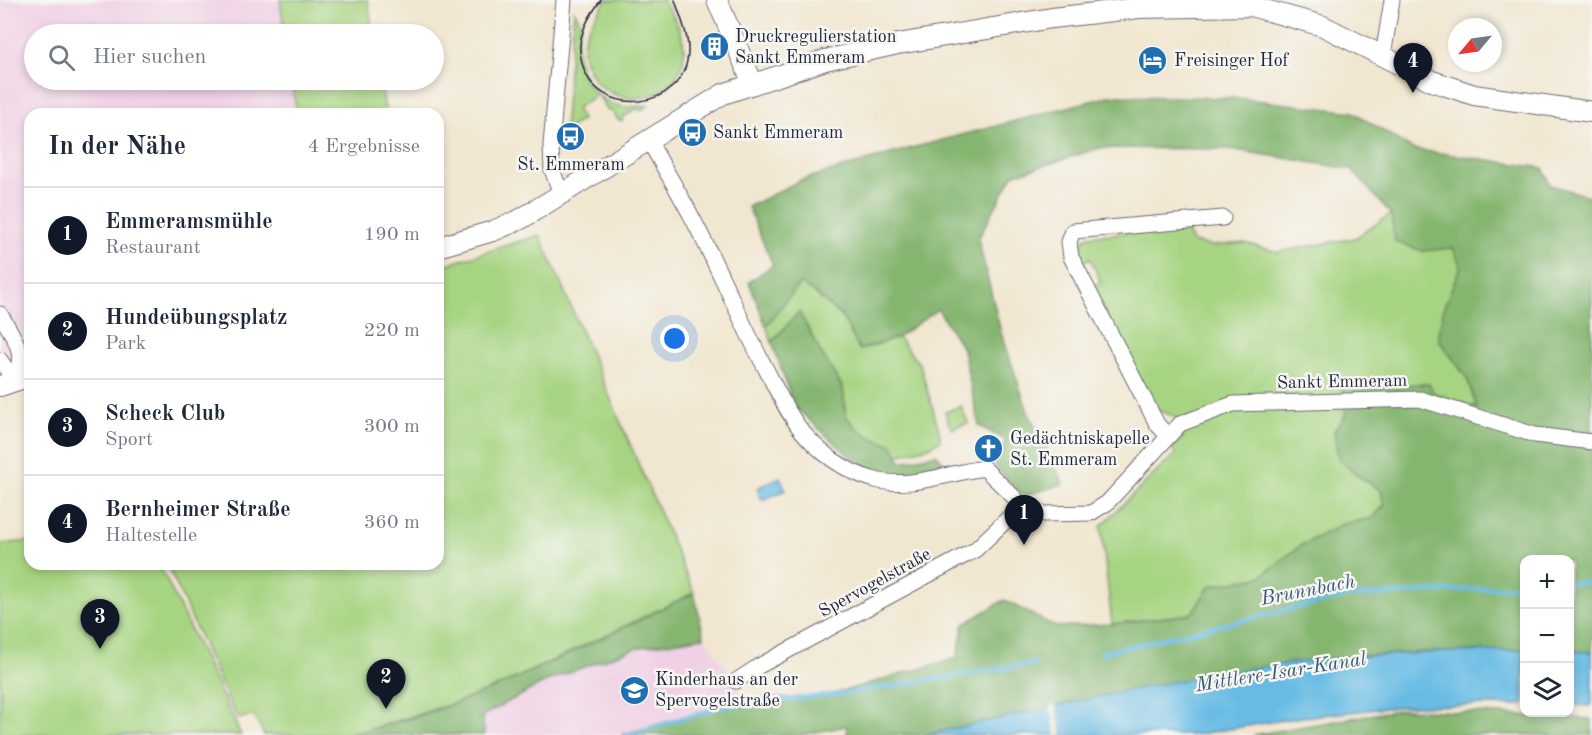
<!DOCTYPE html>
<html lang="de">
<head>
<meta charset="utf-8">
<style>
  body { margin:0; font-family:"Old Standard TT",serif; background:#f6f6f7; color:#1f2937 }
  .controls { position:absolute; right:18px; bottom:18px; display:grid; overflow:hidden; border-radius:12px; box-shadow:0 3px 9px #0003 }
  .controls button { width:54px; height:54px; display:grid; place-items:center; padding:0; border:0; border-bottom:2px solid #e0e1e3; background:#fff; color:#1f2937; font:30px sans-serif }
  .compass { position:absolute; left:1448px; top:18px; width:54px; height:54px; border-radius:50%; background:#fff; box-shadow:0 3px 9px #0003; rotate:241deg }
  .you { position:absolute; left:675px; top:339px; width:21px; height:21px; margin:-15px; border:4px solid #fff; border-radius:50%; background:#1a73e8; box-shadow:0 0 0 9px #1a73e833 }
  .badge { display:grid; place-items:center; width:39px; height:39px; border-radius:50%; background:#111827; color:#fff; font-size:20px; font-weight:700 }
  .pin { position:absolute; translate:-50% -50px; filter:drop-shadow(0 2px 3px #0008) }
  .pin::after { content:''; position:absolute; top:32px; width:21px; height:18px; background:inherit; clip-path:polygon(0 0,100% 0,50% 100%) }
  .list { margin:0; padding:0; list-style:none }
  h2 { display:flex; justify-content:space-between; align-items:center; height:78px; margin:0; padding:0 24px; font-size:26px }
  h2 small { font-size:20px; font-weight:400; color:#747a83 }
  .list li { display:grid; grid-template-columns:39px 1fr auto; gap:18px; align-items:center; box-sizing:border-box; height:96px; padding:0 24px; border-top:2px solid #e0e1e3 }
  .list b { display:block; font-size:22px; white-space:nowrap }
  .list p { margin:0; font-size:20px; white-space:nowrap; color:#747a83 }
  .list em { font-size:20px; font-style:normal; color:#747a83 }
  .icon { flex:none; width:33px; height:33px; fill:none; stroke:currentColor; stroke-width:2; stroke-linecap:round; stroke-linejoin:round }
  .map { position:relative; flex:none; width:1592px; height:735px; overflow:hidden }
  .search { position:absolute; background:#fff; box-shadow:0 3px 9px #0003; left:24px; top:24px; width:420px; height:66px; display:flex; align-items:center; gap:15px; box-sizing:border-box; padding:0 21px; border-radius:33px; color:#747a83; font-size:22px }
  .panel { position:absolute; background:#fff; box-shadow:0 3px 9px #0003; left:24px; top:108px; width:420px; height:462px; border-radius:18px }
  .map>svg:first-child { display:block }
  .built { fill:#f0d0e5 }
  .green { fill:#a7d482; stroke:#647b5e; stroke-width:1.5 }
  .forest { fill:#85b670; stroke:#546c56; stroke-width:1.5 }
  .water { fill:#68bce4; stroke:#456f90; stroke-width:1.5 }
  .pier { fill:#f1e6cf }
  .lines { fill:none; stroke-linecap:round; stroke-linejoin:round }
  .stream { stroke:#68bce4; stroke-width:4.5 }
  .minor-casing { stroke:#6a676f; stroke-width:17 }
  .major-casing { stroke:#6a676f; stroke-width:22 }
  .minor { stroke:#fff; stroke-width:15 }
  .major { stroke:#fff; stroke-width:20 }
  .tram { stroke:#22223b; stroke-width:1.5 }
  .labels { text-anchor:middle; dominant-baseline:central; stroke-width:5; stroke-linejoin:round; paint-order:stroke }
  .poi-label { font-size:18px; fill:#22223b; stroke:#f6f6f2; text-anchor:start }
  .street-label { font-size:18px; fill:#22223b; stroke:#f6f6f2 }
  .water-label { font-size:20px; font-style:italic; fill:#3a5876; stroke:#f6f6f2 }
</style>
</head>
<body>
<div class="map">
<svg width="1592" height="735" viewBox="0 0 1592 735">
  <rect width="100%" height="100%" fill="#f6f6f2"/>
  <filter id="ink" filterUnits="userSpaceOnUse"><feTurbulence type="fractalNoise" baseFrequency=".0167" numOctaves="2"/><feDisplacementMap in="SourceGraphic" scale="12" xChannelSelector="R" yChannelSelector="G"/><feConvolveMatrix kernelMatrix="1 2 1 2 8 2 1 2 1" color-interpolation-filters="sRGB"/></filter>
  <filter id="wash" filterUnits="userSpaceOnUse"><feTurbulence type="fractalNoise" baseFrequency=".008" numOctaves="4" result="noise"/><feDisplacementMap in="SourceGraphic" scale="24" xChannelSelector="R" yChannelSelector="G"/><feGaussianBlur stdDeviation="1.35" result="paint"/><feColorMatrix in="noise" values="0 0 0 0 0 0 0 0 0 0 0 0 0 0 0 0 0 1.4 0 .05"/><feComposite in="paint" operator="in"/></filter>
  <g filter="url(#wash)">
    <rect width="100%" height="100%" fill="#f1e6cf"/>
    <!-- built -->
    <g class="built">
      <path d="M 0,0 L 280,0 L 285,34 L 34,34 L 34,80 L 292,80 L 296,105 L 240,114 L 30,114 L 30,354 L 0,365 Z"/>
      <path d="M 704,637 L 736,681 L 741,700 L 618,735 L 485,735 L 482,716 L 549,680 L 635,648 Z"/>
    </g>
    <!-- green -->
    <g class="green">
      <path d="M 280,0 L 368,0 L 373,34 L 285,34 Z"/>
      <path d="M 606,0 L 663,0 C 673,15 686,36 684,55 C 680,99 621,113 594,79 C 587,69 582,57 583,44 C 585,28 598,14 606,0 Z"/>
      <path d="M 574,10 L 581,23 C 569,57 585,103 626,107 C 634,107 642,106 650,105 L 640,111 L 637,108 L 623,117 L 622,121 L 618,120 L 612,111 L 608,111 L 599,96 L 596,95 L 576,108 L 582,120 L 564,131 Z"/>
      <path d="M 292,80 L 380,80 L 386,114 L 297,114 Z"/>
      <path d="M 1391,214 L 1423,251 L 1453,247 L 1461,266 L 1444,307 L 1438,338 L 1467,378 L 1477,409 L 1433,393 L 1355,474 L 1381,490 L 1384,506 L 1372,518 L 1343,524 L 1300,546 L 1260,577 L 1210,586 L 1192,614 L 1112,624 L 1101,526 L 1175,454 L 1171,447 L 1183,438 L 1174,416 L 1153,409 L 1092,287 L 1101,282 L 1090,258 L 1081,263 L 1079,246 L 1088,236 L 1185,228 L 1192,242 L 1211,246 L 1245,243 L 1278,252 L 1355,238 Z"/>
      <path d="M 540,235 L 694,593 L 480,695 L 368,730 L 344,735 L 264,735 L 254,715 L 237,719 L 167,564 L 438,564 L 438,267 Z"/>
      <path d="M 800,283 L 816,294 L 842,317 L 860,350 L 898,337 L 920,365 L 940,434 L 940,440 L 931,446 L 897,455 L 893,445 L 874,439 L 856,428 L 845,416 L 843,388 L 820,351 L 799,312 L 772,342 L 766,326 Z"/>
      <path d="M 961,406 L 968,423 L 951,429 L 945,412 Z"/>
      <path d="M 30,541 L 30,564 L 159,564 L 241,735 L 0,735 L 0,544 Z"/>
    </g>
    <!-- forest -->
    <g class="forest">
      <path d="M 1110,96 L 1238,98 L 1353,112 L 1412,149 L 1543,168 L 1550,185 L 1592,197 L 1592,652 L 1570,651 L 1570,560 L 1524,560 L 1524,650 L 1428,652 L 1359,656 L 1269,666 L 1188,680 L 925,735 L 847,735 L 847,726 L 801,735 L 621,735 L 741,700 L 826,696 L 957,658 L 964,624 L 1004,600 L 1056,627 L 1112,624 L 1191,614 L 1210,586 L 1260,577 L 1300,546 L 1343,524 L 1372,518 L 1384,506 L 1381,490 L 1355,474 L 1338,458 L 1334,431 L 1346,415 L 1342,386 L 1429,384 L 1434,393 L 1477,408 L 1467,378 L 1438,338 L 1444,307 L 1461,266 L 1453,248 L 1423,251 L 1395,242 L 1391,214 L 1351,169 L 1229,149 L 1100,148 L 1013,175 L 978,239 L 1001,333 L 1028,412 L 1064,484 L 1023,496 L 994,464 L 1006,440 L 979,426 L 963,349 L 938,309 L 898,337 L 860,350 L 842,317 L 816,294 L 800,283 L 766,326 L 749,282 L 773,265 L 748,207 L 801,180 L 908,149 Z"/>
      <path d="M 799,312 L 820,351 L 843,388 L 846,416 L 856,428 L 874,439 L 893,445 L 901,462 L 936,454 L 944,462 L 906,476 L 871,470 L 848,455 L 794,406 L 772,342 Z"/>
      <path d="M 694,593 L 704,637 L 635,648 L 549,680 L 482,716 L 485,735 L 344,735 C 468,711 581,647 694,593 Z"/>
      <path d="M 1404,709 L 1592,719 L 1592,735 L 1253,735 Z"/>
    </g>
    <!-- water -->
    <g class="water">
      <path d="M 780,477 L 786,490 L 762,500 L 757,488 Z"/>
      <path d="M 1524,650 L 1524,705 L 1405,706 L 1295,718 L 1194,735 L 925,735 C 1039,711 1154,681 1270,666 C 1354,654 1439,652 1524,650 Z"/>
      <path d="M 1570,651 L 1592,652 L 1592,706 L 1570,705 Z"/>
    </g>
    <!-- pier -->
    <path class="pier" d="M 1055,704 L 1062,735 L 1056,735 L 1050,706 Z"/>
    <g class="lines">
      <!-- stream -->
      <g class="stream">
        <path d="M 1570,583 L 1592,582"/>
        <path d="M 1101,653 L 1343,597 L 1524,586"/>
        <path d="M 628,735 L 721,707 L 841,694 L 1036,663"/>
      </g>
    </g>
  </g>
  <g filter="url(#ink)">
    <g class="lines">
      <defs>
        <g id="minor">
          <path d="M 1383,56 L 1392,0"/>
          <path d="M 648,139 C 665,170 684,200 699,231 C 723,277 742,325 767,371 C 777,391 787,412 801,430 C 819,452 844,471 872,479 C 907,490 948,473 984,468 L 1022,505 L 1045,514 L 1091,513 L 1107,503 L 1180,424 L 1233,404 L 1420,399 L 1535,435 L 1592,442"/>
          <path d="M 561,193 L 552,170 L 551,145 L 564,0"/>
          <path d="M 0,314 C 15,340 27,350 14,380"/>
          <path d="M 0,360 L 14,380"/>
          <path d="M 1168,436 L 1157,424 L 1071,257 L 1069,242 L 1073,231 L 1223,218"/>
          <path d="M 736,681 L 759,666 L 975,550 L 1022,505"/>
        </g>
        <g id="major">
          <path d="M 717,0 L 753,84"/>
          <path d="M 438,247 L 493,231 L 521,219 L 723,94 L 787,73 L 825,60 L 898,44 L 1052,18 L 1139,8 L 1251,6 L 1323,26 L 1432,81 L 1474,95 L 1592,112"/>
          <path d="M 0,386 L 30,376"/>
        </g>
      </defs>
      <!-- minor casing -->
      <use href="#minor" class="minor-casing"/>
      <!-- major casing -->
      <use href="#major" class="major-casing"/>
      <!-- minor -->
      <use href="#minor" class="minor"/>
      <!-- major -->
      <use href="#major" class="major"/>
      <!-- tram -->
      <path class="tram" d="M 601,0 C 594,10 586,20 583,32 C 579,42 579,53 582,63 C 596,120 685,111 688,53 C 689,35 680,17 675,0"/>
    </g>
  </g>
  <!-- icons -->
  <defs>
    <symbol id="building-disc" viewBox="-11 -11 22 22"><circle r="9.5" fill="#1f6fb2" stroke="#f6f6f2"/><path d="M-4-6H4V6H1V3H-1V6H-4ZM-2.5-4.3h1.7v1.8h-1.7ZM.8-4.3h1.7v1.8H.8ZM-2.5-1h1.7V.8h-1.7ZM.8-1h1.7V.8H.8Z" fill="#fff"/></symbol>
    <symbol id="hotel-disc" viewBox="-11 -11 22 22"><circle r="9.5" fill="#1f6fb2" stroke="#f6f6f2"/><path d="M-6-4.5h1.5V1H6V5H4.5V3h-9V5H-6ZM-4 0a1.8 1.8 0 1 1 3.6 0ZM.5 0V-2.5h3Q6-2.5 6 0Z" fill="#fff"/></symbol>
    <symbol id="bus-disc" viewBox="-11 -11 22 22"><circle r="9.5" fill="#1f6fb2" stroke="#f6f6f2"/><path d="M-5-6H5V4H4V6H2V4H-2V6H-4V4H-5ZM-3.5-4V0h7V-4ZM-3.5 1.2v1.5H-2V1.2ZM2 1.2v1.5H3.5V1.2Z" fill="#fff"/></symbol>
    <symbol id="church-disc" viewBox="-11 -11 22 22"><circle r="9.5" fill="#1f6fb2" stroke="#f6f6f2"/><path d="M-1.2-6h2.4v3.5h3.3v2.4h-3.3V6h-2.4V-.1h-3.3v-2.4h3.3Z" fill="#fff"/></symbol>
    <symbol id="school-disc" viewBox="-11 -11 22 22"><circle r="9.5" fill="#1f6fb2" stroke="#f6f6f2"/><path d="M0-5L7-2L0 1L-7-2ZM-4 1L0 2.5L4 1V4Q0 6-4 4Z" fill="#fff"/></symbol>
  </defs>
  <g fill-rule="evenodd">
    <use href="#building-disc" x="698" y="30" width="33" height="33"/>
    <use href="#hotel-disc" x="1136" y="44" width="33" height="33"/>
    <use href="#bus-disc" x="676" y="116" width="33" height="33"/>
    <use href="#bus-disc" x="554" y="120" width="33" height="33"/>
    <use href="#church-disc" x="972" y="432" width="33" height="33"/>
    <use href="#school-disc" x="618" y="674" width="33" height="33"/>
  </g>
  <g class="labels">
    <!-- poi labels -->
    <g class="poi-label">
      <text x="735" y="37">Druckregulierstation<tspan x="735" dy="21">Sankt Emmeram</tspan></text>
      <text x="1174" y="61">Freisinger Hof</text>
      <text x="713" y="133">Sankt Emmeram</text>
      <text x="571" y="165" text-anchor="middle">St. Emmeram</text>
      <text x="1010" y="439">Gedächtniskapelle<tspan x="1010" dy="21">St. Emmeram</tspan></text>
      <text x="655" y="680">Kinderhaus an der<tspan x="655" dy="21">Spervogelstraße</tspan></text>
    </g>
    <!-- street labels -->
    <g class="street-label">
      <text transform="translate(1342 382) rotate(-1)">Sankt Emmeram</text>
      <text transform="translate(875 583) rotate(-29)">Spervogelstraße</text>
    </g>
    <!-- water labels -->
    <g class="water-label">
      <text transform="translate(1308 591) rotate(-11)">Brunnbach</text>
      <text transform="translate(1281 673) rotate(-9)">Mittlere-Isar-Kanal</text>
    </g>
  </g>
</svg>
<div class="controls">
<button>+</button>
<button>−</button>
<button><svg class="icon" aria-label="layers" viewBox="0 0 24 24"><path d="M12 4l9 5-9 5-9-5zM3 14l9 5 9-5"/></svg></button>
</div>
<svg class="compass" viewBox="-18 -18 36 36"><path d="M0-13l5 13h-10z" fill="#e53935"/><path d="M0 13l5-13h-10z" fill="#747a83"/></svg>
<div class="you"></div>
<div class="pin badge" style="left:1024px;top:545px">1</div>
<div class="pin badge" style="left:386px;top:709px">2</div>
<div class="pin badge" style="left:100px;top:649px">3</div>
<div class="pin badge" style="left:1413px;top:93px">4</div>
<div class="search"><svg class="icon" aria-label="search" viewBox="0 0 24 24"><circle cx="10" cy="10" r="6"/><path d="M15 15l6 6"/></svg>Hier suchen</div>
<section class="panel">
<h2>In der Nähe<small>4 Ergebnisse</small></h2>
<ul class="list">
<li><span class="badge">1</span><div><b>Emmeramsmühle</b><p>Restaurant</p></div><em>190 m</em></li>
<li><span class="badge">2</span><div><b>Hundeübungsplatz</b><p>Park</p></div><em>220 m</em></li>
<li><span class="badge">3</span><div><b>Scheck Club</b><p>Sport</p></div><em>300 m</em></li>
<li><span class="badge">4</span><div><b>Bernheimer Straße</b><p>Haltestelle</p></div><em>360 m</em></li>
</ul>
</section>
</div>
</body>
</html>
